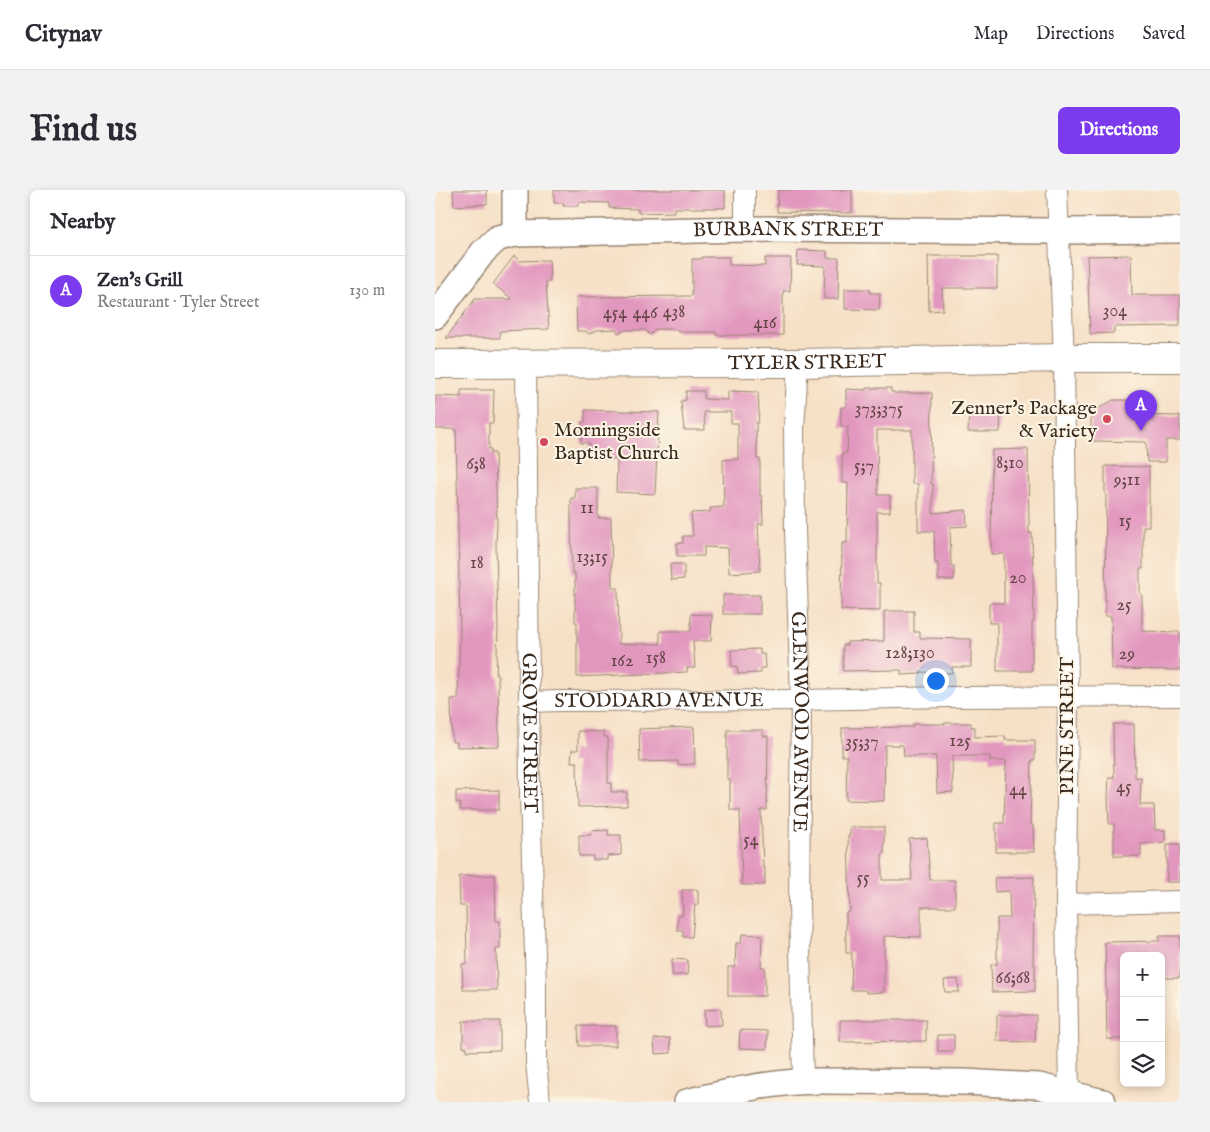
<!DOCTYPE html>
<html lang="en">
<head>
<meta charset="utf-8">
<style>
  body { margin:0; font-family:"IM FELL English",serif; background:#f2f2f3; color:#2b2b33 }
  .controls { position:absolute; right:15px; bottom:15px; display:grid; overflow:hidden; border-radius:8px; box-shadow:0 2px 8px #0003 }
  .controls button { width:45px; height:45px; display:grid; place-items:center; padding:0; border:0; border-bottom:1px solid #e1e1e2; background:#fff; color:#2b2b33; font:25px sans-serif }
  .you { position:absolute; left:500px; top:490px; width:18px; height:18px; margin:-12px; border:4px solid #fff; border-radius:50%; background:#1a73e8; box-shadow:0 0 0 8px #1a73e833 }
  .badge { display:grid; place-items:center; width:32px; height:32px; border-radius:50%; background:#7c3aed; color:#fff; font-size:16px; font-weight:700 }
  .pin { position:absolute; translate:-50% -41px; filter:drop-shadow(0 1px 2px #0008) }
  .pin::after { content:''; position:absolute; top:26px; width:18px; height:15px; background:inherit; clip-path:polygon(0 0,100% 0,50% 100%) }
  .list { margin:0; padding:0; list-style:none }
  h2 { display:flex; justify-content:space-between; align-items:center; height:65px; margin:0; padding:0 20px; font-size:21px }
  h2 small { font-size:16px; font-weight:400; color:#7c7c81 }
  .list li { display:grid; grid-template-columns:32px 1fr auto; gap:15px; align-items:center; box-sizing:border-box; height:70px; padding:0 20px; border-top:1px solid #e1e1e2 }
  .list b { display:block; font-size:19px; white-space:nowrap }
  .list p { margin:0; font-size:16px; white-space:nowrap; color:#7c7c81 }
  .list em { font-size:16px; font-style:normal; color:#7c7c81 }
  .icon { flex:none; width:28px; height:28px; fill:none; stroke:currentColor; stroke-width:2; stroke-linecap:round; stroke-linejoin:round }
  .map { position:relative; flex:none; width:745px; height:912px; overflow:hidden; border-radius:8px }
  header { display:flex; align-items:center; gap:30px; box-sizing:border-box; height:70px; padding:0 25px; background:#fff; border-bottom:1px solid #e1e1e2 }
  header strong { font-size:24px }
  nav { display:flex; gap:28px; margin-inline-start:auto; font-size:18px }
  .intro { display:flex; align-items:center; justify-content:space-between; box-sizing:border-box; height:120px; padding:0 30px }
  h1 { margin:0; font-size:35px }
  .button { padding:12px 22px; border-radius:8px; background:#7c3aed; color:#fff; font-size:18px; font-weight:700 }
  main { display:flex; gap:30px; padding:0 30px }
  aside { flex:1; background:#fff; border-radius:8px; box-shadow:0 2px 8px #0003 }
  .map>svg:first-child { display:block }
  .building { fill:#e297bf }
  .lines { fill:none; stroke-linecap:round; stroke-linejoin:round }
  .minor-casing { stroke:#988572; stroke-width:22 }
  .tertiary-casing { stroke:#988572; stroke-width:28 }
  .primary-casing { stroke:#988572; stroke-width:30 }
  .minor { stroke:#fff; stroke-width:20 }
  .tertiary { stroke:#fff; stroke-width:25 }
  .primary { stroke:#fff; stroke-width:28 }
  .poi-dot { fill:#d1495b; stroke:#fcf5e5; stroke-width:2 }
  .labels { text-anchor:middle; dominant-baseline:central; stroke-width:4; stroke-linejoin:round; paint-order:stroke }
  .number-label { font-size:18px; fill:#654546 }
  .street-label { font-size:20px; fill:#3b2a1e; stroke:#fcf5e5 }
  .poi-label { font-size:20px; fill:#3b2a1e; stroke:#fcf5e5; text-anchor:end }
</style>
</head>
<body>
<header>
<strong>Citynav</strong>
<nav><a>Map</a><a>Directions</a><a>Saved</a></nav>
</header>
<div class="intro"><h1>Find us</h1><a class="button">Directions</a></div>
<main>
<aside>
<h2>Nearby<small></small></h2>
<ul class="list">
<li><span class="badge">A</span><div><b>Zen's Grill</b><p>Restaurant · Tyler Street</p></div><em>130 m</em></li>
</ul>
</aside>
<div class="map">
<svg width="745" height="912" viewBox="0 0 745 912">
  <rect width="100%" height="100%" fill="#fcf5e5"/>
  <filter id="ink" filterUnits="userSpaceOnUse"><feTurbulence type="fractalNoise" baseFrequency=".02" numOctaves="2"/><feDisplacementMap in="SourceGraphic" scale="10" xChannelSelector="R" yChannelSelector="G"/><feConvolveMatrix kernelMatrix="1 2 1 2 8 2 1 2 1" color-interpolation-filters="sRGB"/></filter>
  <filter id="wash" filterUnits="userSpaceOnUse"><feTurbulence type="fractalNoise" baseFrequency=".0096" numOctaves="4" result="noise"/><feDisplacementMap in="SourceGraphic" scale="20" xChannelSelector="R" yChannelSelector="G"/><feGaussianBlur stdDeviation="1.12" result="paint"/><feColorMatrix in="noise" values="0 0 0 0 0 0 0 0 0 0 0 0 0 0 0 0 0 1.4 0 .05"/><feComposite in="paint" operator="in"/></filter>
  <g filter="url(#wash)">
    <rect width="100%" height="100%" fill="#f6e0c6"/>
    <g id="blocks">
      <!-- building -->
      <g class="building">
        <path d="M 18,0 L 52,0 L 52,14 L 19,16 Z"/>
        <path d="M 119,0 L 290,0 L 290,18 L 239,18 L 239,22 L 203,23 L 203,19 L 174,18 L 174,13 L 143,12 L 143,16 L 128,16 L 129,13 L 119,13 Z"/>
        <path d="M 343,0 L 417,0 L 417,23 L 342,22 Z"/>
        <path d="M 363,60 L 392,61 L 392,68 L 404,68 L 403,109 L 389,109 L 390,76 L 362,75 Z"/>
        <path d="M 696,65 L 697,105 L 745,105 L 745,136 L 679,137 L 679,143 L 655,144 L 652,66 Z"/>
        <path d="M 79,66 L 85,71 L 114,70 L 115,92 L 111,92 L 114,139 L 65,141 L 65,148 L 11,148 L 40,109 L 77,109 L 58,94 Z"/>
        <path d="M 493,66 L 562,66 L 562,98 L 507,98 L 508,120 L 494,121 Z"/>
        <path d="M 267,67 L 294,67 L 294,75 L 330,76 L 330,68 L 356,68 L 355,101 L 348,101 L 348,145 L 281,145 L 281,142 L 243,142 L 240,139 L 221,139 L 215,145 L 210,140 L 191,140 L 183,143 L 181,139 L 162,140 L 154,144 L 150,141 L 142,141 L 141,107 L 257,106 L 257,69 L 267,69 Z"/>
        <path d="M 410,99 L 435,99 L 435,103 L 445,103 L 444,120 L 410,119 Z"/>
        <path d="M 431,198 L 456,198 L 456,202 L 459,202 L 459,203 L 497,203 L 496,294 L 498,294 L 498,323 L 531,320 L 532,336 L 515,337 L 516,376 L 519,376 L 519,390 L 503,390 L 503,373 L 500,373 L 499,341 L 483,341 L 483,294 L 477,294 L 477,240 L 442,240 L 443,305 L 455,305 L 455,322 L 442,322 L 442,393 L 445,393 L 445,421 L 406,420 L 407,353 L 412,353 L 413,293 L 407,293 L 407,263 L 412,263 L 413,237 L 406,237 L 406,217 L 411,217 L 411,199 L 431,200 Z"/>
        <path d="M 26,200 L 59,200 L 58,233 L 54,233 L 54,259 L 56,259 L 56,263 L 60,263 L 62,334 L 61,354 L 63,440 L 61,486 L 63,486 L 64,556 L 22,557 L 22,552 L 17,552 L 16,509 L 23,509 L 25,440 L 21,239 L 0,239 L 0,206 L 26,207 Z"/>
        <path d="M 251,201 L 269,201 L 269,209 L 293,210 L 293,201 L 323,202 L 324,222 L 323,233 L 321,233 L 322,269 L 325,269 L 325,306 L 327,306 L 328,334 L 323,334 L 325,381 L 294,383 L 293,358 L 269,357 L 269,366 L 242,366 L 242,353 L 248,353 L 248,346 L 258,346 L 256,323 L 275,322 L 275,318 L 289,317 L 288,270 L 303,269 L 303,233 L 296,233 L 296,222 L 269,222 L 270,240 L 249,240 L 246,211 L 251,210 Z"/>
        <path d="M 678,210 L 694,210 L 694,225 L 745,226 L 745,250 L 731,250 L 731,272 L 712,272 L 711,252 L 656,251 L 656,223 Z"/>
        <path d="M 150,220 L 224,222 L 220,304 L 181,302 L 182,269 L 162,269 L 159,259 L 154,258 L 154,253 L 146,253 L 147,232 L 150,232 Z"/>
        <path d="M 553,220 L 566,220 L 565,242 L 533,242 L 534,222 L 553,222 Z"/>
        <path d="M 593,259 L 594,343 L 597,343 L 599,432 L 597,432 L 597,481 L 562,481 L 562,433 L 554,433 L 554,413 L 569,413 L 569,364 L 556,364 L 557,260 Z"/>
        <path d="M 670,276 L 714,277 L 714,336 L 708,336 L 708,379 L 705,379 L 705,404 L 707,404 L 707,441 L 745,442 L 745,480 L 677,479 L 676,426 L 670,426 L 671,303 L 670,303 Z"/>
        <path d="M 140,298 L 163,298 L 163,328 L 176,328 L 177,398 L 183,398 L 184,454 L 225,454 L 225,441 L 256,441 L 256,424 L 277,425 L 276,451 L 258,451 L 260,478 L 252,478 L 252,482 L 142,487 L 142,432 L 140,432 L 140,383 L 137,383 L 136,330 L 136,308 L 140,308 Z"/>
        <path d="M 235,374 L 249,374 L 249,389 L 236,390 Z"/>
        <rect x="288" y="405" width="37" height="19"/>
        <path d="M 449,421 L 479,421 L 479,442 L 485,442 L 485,448 L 536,449 L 536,477 L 517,477 L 517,483 L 485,482 L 485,484 L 466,485 L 466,480 L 408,481 L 408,455 L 412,455 L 412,452 L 449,451 Z"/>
        <path d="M 325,459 L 325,464 L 329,464 L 330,478 L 326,478 L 326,483 L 303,484 L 302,476 L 297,477 L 296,460 Z"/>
        <path d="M 510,533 L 536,533 L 536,537 L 540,537 L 540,547 L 570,546 L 570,550 L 600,550 L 600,570 L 597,570 L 595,635 L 598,635 L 599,662 L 561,662 L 561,633 L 569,633 L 571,571 L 555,571 L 555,566 L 517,566 L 518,602 L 502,603 L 501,566 L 469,566 L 468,555 L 450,555 L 449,611 L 411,610 L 412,566 L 407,566 L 407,538 L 478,537 L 478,534 L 510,534 Z"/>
        <path d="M 678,534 L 699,534 L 700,587 L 706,588 L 705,615 L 719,615 L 720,640 L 730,640 L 730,652 L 706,654 L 706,666 L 679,666 L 679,634 L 674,634 L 673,606 L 674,587 L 679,587 Z"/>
        <path d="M 259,537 L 260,574 L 243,575 L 243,571 L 205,572 L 204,539 Z"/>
        <path d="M 292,540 L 328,540 L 328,546 L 333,546 L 332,620 L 326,620 L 328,678 L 330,678 L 330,695 L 307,695 L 305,620 L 295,620 L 295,589 L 292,589 Z"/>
        <path d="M 143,541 L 169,542 L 169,547 L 173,547 L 173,593 L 176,593 L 176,602 L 192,602 L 192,616 L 143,617 L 142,572 L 136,572 L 137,560 L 143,560 Z"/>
        <path d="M 64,600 L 64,620 L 25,620 L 25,613 L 21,613 L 21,601 Z"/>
        <path d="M 415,637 L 449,637 L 449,664 L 447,664 L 447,690 L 477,690 L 474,649 L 492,648 L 495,690 L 520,690 L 520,717 L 486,717 L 486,747 L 449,746 L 449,802 L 431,803 L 431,800 L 416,800 L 417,763 L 411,763 L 411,722 L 415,722 L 413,645 L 415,645 Z"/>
        <path d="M 173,640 L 173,645 L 186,645 L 186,665 L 172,666 L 172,670 L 158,670 L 158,666 L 144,666 L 144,645 L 156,645 L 156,641 Z"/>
        <rect x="732" y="654" width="13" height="38"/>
        <path d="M 60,685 L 61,731 L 65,731 L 65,759 L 61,759 L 62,800 L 28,800 L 27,774 L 32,774 L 31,716 L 25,716 L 24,686 Z"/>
        <path d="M 599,687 L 598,774 L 600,774 L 600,801 L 557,802 L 556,775 L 562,774 L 562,728 L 575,728 L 574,701 L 560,702 L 559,688 Z"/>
        <path d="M 247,700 L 263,700 L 263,715 L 260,715 L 257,747 L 248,747 L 248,740 L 242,740 L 243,725 L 248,725 Z"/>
        <path d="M 307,744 L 327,745 L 326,777 L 330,777 L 330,806 L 293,806 L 293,777 L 300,777 L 301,753 L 306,753 Z"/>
        <path d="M 724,746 L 745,746 L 745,788 L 726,788 L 726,766 L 689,766 L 689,849 L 672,849 L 670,752 L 724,751 Z"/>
        <path d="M 237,769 L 253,770 L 252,785 L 237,785 Z"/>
        <path d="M 523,789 L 524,802 L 510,802 L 509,790 Z"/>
        <path d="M 286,819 L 287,835 L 270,836 L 269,820 Z"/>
        <path d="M 562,825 L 601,825 L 600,852 L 562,851 Z"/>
        <path d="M 405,830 L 491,830 L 491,851 L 405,852 Z"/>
        <path d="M 28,831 L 65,831 L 65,860 L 32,861 L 32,857 L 28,857 Z"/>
        <path d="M 143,836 L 181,836 L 181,856 L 144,856 Z"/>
        <path d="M 305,840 L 333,841 L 332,859 L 304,858 Z"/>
        <rect x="503" y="845" width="16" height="16"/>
        <path d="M 235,848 L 236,863 L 220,864 L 219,849 Z"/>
      </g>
    </g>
  </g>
  <g filter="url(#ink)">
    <use href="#blocks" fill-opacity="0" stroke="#988572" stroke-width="1"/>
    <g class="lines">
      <defs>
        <g id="minor">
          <path d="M 622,0 L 629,168 L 633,506 L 631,714 L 634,903"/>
          <path d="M 310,39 L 310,0"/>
          <path id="s1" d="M 363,173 L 359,239 L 360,340 L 366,510 L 364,714 L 368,891"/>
          <path id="s2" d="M 91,174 L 95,605 L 101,797 L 101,872 L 105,912"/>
          <path id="s3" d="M 94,512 L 125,511 L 366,510 L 514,507 L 745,506"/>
          <path d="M 631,714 L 745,711"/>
        </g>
        <g id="tertiary">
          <path d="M 80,0 L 80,44"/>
          <path id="s4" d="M 0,126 L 48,62 L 63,48 L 80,44 L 310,39 L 625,41 L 745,40"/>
          <path d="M 252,912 C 296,901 340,891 386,891 L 529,892 L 604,896 L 668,912"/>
        </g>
        <g id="primary">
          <path id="s5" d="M 0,174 L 363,173 L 629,168 L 745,168"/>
        </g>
      </defs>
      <!-- minor casing -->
      <use href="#minor" class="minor-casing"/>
      <!-- tertiary casing -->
      <use href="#tertiary" class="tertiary-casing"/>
      <!-- primary casing -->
      <use href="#primary" class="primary-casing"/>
      <!-- minor -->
      <use href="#minor" class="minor"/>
      <!-- tertiary -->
      <use href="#tertiary" class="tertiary"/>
      <!-- primary -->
      <use href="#primary" class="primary"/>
    </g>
  </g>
  <!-- markers -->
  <g class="poi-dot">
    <circle cx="672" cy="229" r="5"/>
    <circle cx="109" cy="252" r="5"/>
  </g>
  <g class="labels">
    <!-- number labels -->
    <g class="number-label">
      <text x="680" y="121">304</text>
      <text x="239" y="122">438</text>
      <text x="180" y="123">454</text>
      <text x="210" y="123">446</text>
      <text x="330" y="133">416</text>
      <text x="444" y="219">373;375</text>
      <text x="575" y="273">8;10</text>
      <text x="41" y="274">6;8</text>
      <text x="429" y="276">5;7</text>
      <text x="692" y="290">9;11</text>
      <text x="152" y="318">11</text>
      <text x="690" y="331">15</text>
      <text x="157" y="367">13;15</text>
      <text x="42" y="373">18</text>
      <text x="583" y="388">20</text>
      <text x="689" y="415">25</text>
      <text x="475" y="463">128;130</text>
      <text x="692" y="464">29</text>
      <text x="221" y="468">158</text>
      <text x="187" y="471">162</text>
      <text x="525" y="551">125</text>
      <text x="427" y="552">35;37</text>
      <text x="689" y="597">45</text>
      <text x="583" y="600">44</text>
      <text x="316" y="650">54</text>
      <text x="428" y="688">55</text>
      <text x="578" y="788">66;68</text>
    </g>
    <!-- street labels -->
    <g class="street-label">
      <text stroke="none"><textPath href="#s4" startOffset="391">BURBANK STREET</textPath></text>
      <text stroke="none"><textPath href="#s5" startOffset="372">TYLER STREET</textPath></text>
      <text stroke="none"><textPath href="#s3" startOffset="130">STODDARD AVENUE</textPath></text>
      <text stroke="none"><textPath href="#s1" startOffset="359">GLENWOOD AVENUE</textPath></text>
      <text transform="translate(632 536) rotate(-90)">PINE STREET</text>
      <text stroke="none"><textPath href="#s2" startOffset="369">GROVE STREET</textPath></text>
    </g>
    <!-- poi labels -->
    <g class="poi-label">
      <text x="662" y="218">Zenner's Package<tspan x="662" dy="23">&amp; Variety</tspan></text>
      <text x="119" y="240" text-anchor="start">Morningside<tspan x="119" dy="23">Baptist Church</tspan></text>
    </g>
  </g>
</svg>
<div class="controls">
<button>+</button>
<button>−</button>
<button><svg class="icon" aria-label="layers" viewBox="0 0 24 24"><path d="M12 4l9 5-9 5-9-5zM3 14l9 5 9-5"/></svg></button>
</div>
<div class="you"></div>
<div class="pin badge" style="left:706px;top:241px">A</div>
</div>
</main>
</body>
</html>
